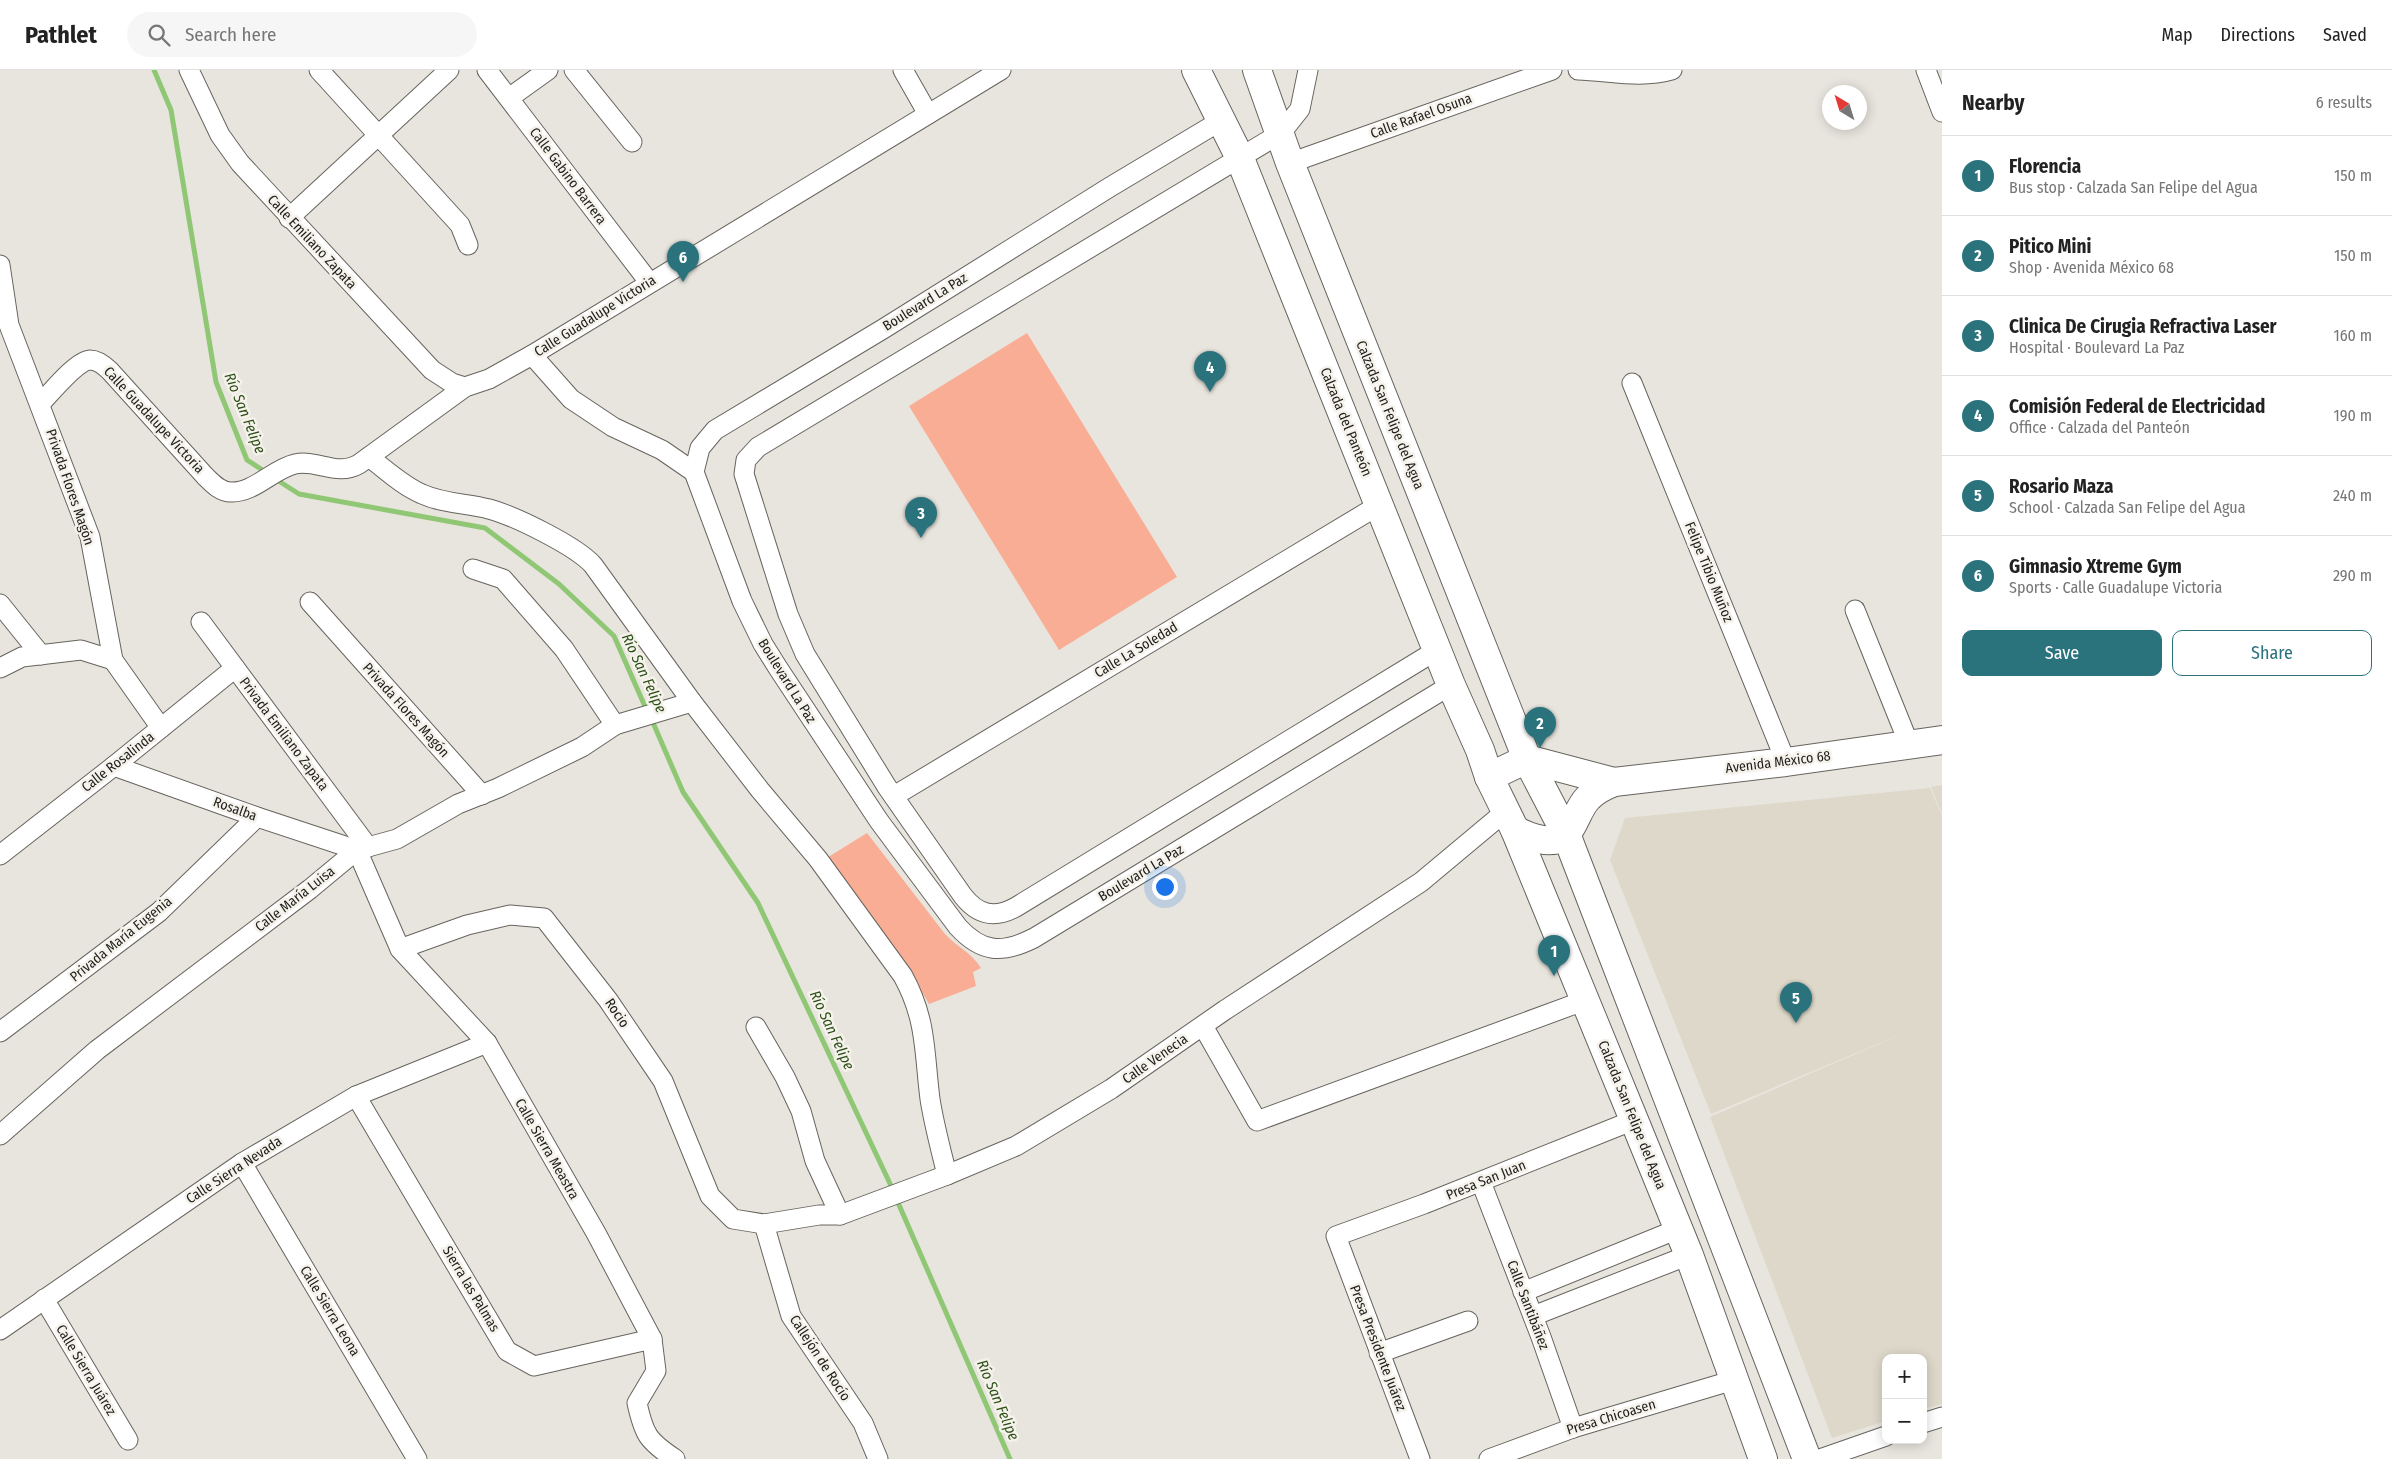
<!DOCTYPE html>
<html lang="en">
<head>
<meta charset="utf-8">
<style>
  body { margin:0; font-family:"Fira Sans Condensed",sans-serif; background:#f6f6f6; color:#222 }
  .controls { position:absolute; right:15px; bottom:15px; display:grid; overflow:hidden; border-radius:10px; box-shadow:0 2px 12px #0003 }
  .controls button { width:45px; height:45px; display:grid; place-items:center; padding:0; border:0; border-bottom:1px solid #e0e0e0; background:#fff; color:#222; font:25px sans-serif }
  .compass { position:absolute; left:1822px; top:15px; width:45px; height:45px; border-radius:50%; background:#fff; box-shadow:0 2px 12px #0003; rotate:322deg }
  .you { position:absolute; left:1164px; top:816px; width:18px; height:18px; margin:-12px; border:4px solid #fff; border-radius:50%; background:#1a73e8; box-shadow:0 0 0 8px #1a73e833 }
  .badge { display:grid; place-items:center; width:32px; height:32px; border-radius:50%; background:#2a737d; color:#fff; font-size:16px; font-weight:700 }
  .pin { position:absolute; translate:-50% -41px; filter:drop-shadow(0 1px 2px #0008) }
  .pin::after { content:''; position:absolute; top:26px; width:18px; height:15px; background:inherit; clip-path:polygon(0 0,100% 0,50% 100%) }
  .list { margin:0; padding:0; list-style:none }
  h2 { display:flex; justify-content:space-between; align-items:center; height:65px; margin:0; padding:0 20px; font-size:21px }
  h2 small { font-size:16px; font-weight:400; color:#767676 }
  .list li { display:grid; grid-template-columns:32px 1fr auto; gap:15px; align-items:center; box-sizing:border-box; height:80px; padding:0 20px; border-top:1px solid #e0e0e0 }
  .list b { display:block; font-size:19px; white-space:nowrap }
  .list p { margin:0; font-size:16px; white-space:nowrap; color:#767676 }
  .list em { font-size:16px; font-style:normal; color:#767676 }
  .actions { display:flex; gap:10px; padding:15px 20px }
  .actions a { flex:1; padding:11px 0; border:1px solid #2a737d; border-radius:10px; text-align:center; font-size:18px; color:#2a737d }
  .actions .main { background:#2a737d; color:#fff }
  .icon { flex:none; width:28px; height:28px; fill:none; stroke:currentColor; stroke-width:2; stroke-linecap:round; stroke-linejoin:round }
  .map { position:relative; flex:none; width:1942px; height:1389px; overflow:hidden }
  header { display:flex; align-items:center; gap:30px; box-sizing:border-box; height:70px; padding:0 25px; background:#fff; border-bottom:1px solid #e0e0e0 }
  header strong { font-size:24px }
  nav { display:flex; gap:28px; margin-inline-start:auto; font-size:18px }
  .search { width:350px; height:45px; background:#f6f6f6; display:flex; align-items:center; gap:12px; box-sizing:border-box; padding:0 18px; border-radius:28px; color:#767676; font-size:19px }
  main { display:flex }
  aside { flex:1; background:#fff }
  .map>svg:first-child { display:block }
  .built { fill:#ded8ca }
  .green { fill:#f9ad94 }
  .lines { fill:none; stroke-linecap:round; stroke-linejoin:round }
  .stream { stroke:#90c775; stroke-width:5 }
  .street-casing { stroke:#67645e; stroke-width:21 }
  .secondary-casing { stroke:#67645e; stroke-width:30 }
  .primary-casing { stroke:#67645e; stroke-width:30 }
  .street { stroke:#fff; stroke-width:19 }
  .secondary { stroke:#fff; stroke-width:28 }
  .primary { stroke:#fff; stroke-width:28 }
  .labels { text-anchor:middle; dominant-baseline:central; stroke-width:5; stroke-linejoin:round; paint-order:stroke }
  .street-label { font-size:14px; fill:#1e1d1a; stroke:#f5f2eb }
  .water-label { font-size:15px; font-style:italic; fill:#2b4e16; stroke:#f5f2eb }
</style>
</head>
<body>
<header>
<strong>Pathlet</strong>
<div class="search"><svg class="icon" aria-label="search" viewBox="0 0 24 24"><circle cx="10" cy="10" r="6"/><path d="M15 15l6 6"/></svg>Search here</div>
<nav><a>Map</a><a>Directions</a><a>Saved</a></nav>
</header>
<main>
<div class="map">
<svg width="1942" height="1389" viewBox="0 0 1942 1389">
  <rect width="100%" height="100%" fill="#e8e5de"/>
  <!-- built -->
  <g class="built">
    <path d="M 1942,715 L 1942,744 L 1931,717 Z"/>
    <path d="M 1930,718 L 1942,746 L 1942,1334 L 1923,1339 L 1923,1288 L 1886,1288 L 1886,1351 L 1832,1368 L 1710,1047 L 1918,957 L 1711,1044 L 1610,790 L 1625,748 Z"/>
  </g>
  <!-- green -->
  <g class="green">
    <path d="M 1027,263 L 1177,507 L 1059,580 L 909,336 Z"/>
    <path d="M 867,763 L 945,864 C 957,877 972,883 981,898 L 973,902 L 976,916 L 929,934 L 905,893 L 825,789 Z"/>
  </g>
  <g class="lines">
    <!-- stream -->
    <g class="stream">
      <path d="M 154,0 L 171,40 L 216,312 L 247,390 L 267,403"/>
      <path d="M 274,408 L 299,424 L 485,458 L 559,514 L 614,566 L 647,641"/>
      <path d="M 651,648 L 683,722 L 758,833 L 893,1120"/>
      <path d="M 896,1128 L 1010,1389"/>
    </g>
    <defs>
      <g id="street">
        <path d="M 189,0 L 220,65 L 240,93 L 432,300 L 452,313 L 465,317"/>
        <path d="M 319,0 L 460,155 L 468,175"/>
        <path d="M 487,0 L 649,212"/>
        <path d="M 574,0 L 632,72"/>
        <path d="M 903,0 L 928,44"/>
        <path d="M 1308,0 L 1300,39 L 1281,63 L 758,377 L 746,390 L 744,404 L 788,544 L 805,584 L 887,717 L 963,826 C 978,845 994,849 1016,837 L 1437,580"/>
        <path d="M 1578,0 C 1610,1 1641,9 1672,0"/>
        <path d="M 1926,0 L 1942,42"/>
        <path d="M 509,28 L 548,0"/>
        <path d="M 1222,50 L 1110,117 L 883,259 L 715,360 L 700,378 L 694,402 L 742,531 L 763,574 L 778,598 L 879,751 L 958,857 C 982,883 1002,884 1034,868 L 1451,615"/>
        <path d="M 1290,93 L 1552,0"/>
        <path d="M 289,148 L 449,0"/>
        <path d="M 0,195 L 9,255 L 90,467 L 113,590 L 161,658"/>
        <path d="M 532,285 L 571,329 L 613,357 L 662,380 L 694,402"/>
        <path d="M 1632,313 L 1786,692"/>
        <path d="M 40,334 C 50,324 76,291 90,290 C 98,290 105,296 110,301 L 205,406 C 212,413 220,422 231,422 C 254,423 273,399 295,394 C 317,389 337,407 359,394 L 465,317 L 489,309 L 532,285 L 1001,0"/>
        <path d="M 369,387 C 386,400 403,416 422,424 C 444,434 467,433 489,439 C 515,446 576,476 593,495 L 692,632 L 760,720 L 818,789 L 903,906 C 927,950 924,982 930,1029 C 934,1055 941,1080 947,1105"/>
        <path d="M 473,499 L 503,509 L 564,579 L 615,655"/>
        <path d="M 310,532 L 482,725"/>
        <path d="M 0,534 L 41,585"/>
        <path d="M 1855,540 L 1909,674"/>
        <path d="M 201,552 L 368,777"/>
        <path d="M 0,598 L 22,587 L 81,580 L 113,590"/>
        <path d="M 114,696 L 257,747 L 357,780 L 400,879 L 487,973 L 596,1163 L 652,1269 L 656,1301 L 637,1333 C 644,1365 648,1371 675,1389"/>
        <path d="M 894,726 L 1379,435"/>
        <path d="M 0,785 L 114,696 L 235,598"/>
        <path d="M 400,879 L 467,855 L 510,845 L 544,848 L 608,930 L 663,1011 L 710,1126 L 733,1149 L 764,1154 L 819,1145 L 840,1145 L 947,1105 L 1016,1076 L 1111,1019 L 1225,940 L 1421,812 L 1506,741"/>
        <path d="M 1203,956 L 1257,1051 L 1586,930"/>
        <path d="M 756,957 L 785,1007 L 801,1041 L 815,1091 L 840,1145"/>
        <path d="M 0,962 L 159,842 L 257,747"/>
        <path d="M 356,1026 L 507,1281 L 534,1296 L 652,1269"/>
        <path d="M 0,1065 L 97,980 L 310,819 L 357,780 L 397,769 L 458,734 L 498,718 L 582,677 L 615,655 L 692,632"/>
        <path d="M 242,1093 L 417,1389"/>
        <path d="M 1481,1112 L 1541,1267 L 1573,1358"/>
        <path d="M 764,1154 L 791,1246 L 863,1353 L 878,1389"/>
        <path d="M 1523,1222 L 1678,1159"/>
        <path d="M 44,1229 L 128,1370"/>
        <path d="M 1533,1246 L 1689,1185"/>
        <path d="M 0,1260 L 242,1093 L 356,1026 L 487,973"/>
        <path d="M 1379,1283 L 1468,1251"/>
        <path d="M 1923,1353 L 1942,1347"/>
        <path d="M 1420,1389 L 1336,1166 L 1424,1134 L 1634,1050"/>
        <path d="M 1489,1389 L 1573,1358 L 1734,1310"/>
        <path d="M 1820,1389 L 1886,1366"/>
      </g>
      <g id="secondary">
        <path d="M 1196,0 L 1239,86 L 1451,615 L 1480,680 L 1489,707"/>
        <path d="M 1257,0 L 1290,93 L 1527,689"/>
      </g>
      <g id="primary">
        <path d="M 1527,689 L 1566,764 L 1807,1389"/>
        <path d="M 1614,712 L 1527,689 L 1489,707 L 1515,760 L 1634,1050 L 1689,1185 L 1763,1389"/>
        <path d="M 1515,760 C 1528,767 1553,777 1566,764 C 1575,755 1578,738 1588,728 C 1595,720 1604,716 1614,712 L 1786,692 L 1942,670"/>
      </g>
    </defs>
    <!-- street casing -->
    <use href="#street" class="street-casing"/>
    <!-- secondary casing -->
    <use href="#secondary" class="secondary-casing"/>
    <!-- primary casing -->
    <use href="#primary" class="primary-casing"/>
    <!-- street -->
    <use href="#street" class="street"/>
    <!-- secondary -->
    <use href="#secondary" class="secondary"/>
    <!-- primary -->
    <use href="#primary" class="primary"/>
  </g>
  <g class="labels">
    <!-- street labels -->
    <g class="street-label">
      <text transform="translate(1421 46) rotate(-20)">Calle Rafael Osuna</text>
      <text transform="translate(568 106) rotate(53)">Calle Gabino Barrera</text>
      <text transform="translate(312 172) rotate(47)">Calle Emiliano Zapata</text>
      <text transform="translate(925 232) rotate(-32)">Boulevard La Paz</text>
      <text transform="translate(595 246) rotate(-32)">Calle Guadalupe Victoria</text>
      <text transform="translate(1390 345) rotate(68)">Calzada San Felipe del Agua</text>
      <text transform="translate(154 350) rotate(47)">Calle Guadalupe Victoria</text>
      <text transform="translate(1346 352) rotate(68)">Calzada del Panteón</text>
      <text transform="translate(70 417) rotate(71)">Privada Flores Magón</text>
      <text transform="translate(1709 502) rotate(68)">Felipe Tibio Muñoz</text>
      <text transform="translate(1136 580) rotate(-31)">Calle La Soledad</text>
      <text transform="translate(787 611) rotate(58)">Boulevard La Paz</text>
      <text transform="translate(406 640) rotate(48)">Privada Flores Magón</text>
      <text transform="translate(284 664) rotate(53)">Privada Emiliano Zapata</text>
      <text transform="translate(118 692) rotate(-38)">Calle Rosalinda</text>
      <text transform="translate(1778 692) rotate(-7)">Avenida México 68</text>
      <text transform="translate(235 739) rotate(20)">Rosalba</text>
      <text transform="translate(1141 803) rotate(-31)">Boulevard La Paz</text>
      <text transform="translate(295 829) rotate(-38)">Calle María Luisa</text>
      <text transform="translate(121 869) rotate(-39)">Privada María Eugenia</text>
      <text transform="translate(617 943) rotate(56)">Rocio</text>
      <text transform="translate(1155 989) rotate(-35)">Calle Venecia</text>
      <text transform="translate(1632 1045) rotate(68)">Calzada San Felipe del Agua</text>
      <text transform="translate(547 1079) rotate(60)">Calle Sierra Meastra</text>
      <text transform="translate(234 1100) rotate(-33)">Calle Sierra Nevada</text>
      <text transform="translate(1486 1110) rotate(-22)">Presa San Juan</text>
      <text transform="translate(471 1219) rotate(59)">Sierra las Palmas</text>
      <text transform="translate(1528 1235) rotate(69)">Calle Santibáñez</text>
      <text transform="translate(330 1241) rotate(59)">Calle Sierra Leona</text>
      <text transform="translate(1378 1278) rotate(69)">Presa Presidente Juárez</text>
      <text transform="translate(820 1288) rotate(57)">Callejón de Rocío</text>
      <text transform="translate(86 1300) rotate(59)">Calle Sierra Juárez</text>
      <text transform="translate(1611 1347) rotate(-17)">Presa Chicoasen</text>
    </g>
    <!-- water labels -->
    <g class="water-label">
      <text transform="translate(245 343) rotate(68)">Río San Felipe</text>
      <text transform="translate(644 603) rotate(65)">Río San Felipe</text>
      <text transform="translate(832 960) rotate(65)">Río San Felipe</text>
      <text transform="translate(998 1330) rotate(67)">Río San Felipe</text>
    </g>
  </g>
</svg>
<div class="controls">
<button>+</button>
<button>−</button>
</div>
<svg class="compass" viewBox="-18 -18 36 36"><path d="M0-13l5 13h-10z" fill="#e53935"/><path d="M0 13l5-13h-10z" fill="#767676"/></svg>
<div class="you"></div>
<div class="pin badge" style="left:1554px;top:906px">1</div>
<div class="pin badge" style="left:1540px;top:678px">2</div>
<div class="pin badge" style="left:921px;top:468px">3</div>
<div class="pin badge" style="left:1210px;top:322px">4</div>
<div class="pin badge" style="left:1796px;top:953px">5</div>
<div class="pin badge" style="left:683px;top:212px">6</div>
</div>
<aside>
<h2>Nearby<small>6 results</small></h2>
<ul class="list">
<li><span class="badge">1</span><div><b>Florencia</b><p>Bus stop · Calzada San Felipe del Agua</p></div><em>150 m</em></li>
<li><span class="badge">2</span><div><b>Pitico Mini</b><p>Shop · Avenida México 68</p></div><em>150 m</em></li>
<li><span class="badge">3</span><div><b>Clinica De Cirugia Refractiva Laser</b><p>Hospital · Boulevard La Paz</p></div><em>160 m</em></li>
<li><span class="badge">4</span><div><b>Comisión Federal de Electricidad</b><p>Office · Calzada del Panteón</p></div><em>190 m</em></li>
<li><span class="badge">5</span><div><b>Rosario Maza</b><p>School · Calzada San Felipe del Agua</p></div><em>240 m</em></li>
<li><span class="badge">6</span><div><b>Gimnasio Xtreme Gym</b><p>Sports · Calle Guadalupe Victoria</p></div><em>290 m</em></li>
</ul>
<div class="actions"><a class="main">Save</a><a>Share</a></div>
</aside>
</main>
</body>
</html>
